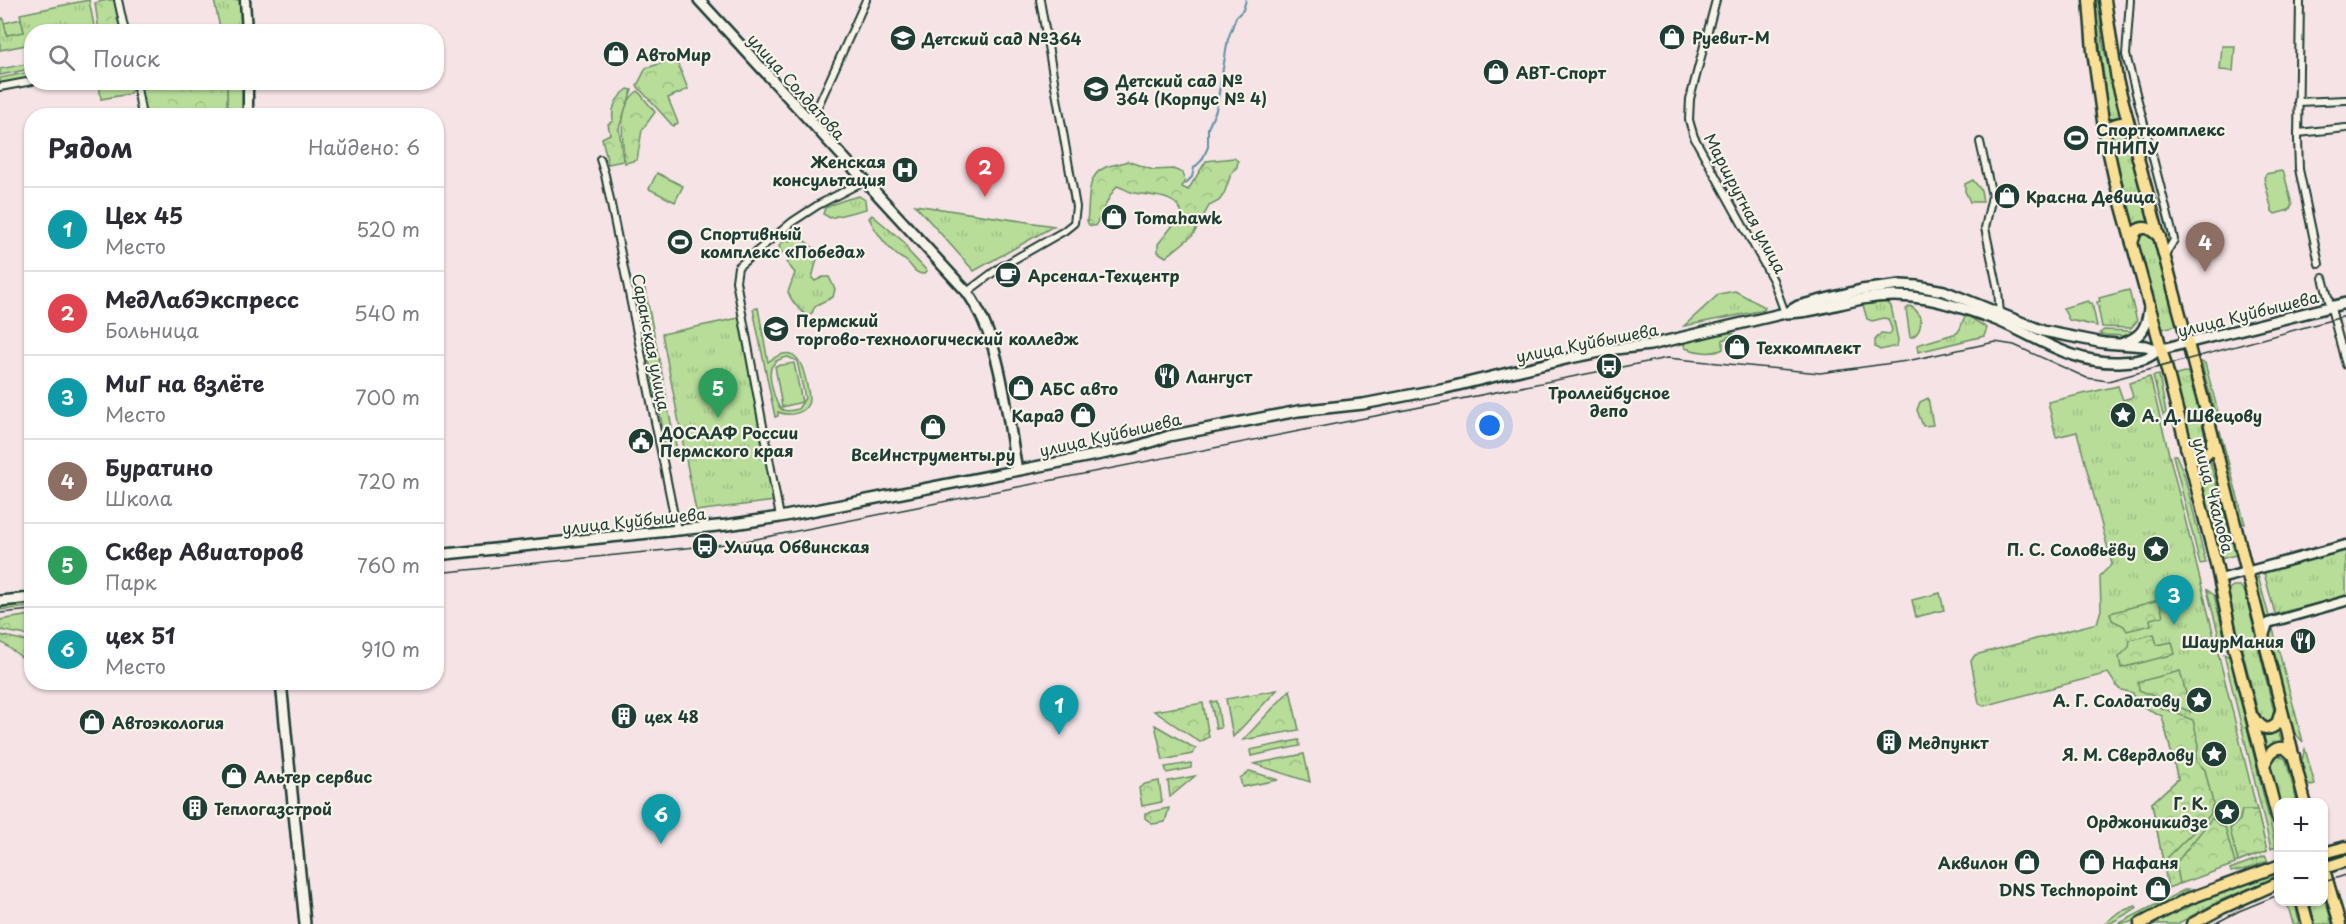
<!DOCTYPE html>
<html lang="ru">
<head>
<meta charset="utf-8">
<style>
  body { margin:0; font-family:"Playpen Sans",sans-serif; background:#f7f7f7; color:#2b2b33 }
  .controls { position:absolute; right:18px; bottom:18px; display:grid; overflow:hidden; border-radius:12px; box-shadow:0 2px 4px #0004 }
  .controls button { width:54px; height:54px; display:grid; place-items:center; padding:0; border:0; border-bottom:2px solid #e1e1e2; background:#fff; color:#2b2b33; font:30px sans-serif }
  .you { position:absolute; left:1490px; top:426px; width:21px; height:21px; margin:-15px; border:4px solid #fff; border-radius:50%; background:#1a73e8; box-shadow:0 0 0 9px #1a73e833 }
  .badge { display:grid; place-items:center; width:39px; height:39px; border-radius:50%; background:#1f3d34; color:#fff; font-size:20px; font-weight:700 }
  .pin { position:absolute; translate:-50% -50px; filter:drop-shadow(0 2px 3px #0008) }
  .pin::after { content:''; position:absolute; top:32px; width:21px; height:18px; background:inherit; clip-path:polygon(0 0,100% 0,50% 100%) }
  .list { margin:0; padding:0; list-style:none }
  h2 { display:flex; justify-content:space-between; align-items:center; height:78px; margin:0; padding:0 24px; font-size:26px }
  h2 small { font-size:20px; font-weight:400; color:#7c7c81 }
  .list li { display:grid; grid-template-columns:39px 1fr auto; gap:18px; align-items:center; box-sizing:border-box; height:84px; padding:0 24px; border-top:2px solid #e1e1e2 }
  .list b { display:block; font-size:22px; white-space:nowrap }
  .list p { margin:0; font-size:20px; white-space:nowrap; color:#7c7c81 }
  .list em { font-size:20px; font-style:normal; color:#7c7c81 }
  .icon { flex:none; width:33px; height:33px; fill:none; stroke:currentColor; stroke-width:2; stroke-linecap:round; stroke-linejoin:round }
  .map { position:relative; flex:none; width:2346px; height:924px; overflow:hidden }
  .search { position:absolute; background:#fff; box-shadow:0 2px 4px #0004; left:24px; top:24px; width:420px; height:66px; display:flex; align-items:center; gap:15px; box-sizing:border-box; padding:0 21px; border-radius:24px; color:#7c7c81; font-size:22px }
  .panel { position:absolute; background:#fff; box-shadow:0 2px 4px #0004; left:24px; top:108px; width:420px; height:582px; border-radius:24px }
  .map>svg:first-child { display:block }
  .grass { fill:url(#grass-tufts); stroke:#6b8d66; stroke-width:1.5 }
  .forest { fill:url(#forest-crowns); stroke:#6b8d66; stroke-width:1.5 }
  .pitch { fill:#b7dd99; stroke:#6b8d66; stroke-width:1.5; fill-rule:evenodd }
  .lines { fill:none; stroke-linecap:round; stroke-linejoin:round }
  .stream { stroke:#6090a2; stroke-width:2 }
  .minor-casing { stroke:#1f3d34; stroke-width:10 }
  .tertiary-casing { stroke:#1f3d34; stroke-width:13 }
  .secondary-casing { stroke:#1f3d34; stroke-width:14 }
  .primary-casing { stroke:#1f3d34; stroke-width:15 }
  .minor { stroke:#f7f3e8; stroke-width:6 }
  .tertiary { stroke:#f7f3e8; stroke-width:8 }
  .secondary { stroke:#f7f3e8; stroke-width:9 }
  .primary { stroke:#fadf96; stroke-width:10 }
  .tram { stroke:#1f3d34; stroke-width:1.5 }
  .labels { text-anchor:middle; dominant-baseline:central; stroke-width:4.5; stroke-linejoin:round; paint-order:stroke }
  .poi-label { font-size:16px; font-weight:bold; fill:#1f3d34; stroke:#f7f3e8; text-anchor:start }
  .street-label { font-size:16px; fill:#1f3d34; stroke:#f7f3e8 }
</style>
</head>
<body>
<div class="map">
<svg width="2346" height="924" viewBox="0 0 2346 924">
  <defs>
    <pattern id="grass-tufts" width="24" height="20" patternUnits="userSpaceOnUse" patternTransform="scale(1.5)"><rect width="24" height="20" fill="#b7dd99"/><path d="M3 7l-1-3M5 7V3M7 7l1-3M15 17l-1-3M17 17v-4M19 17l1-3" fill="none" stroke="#9dbf84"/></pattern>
    <pattern id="forest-crowns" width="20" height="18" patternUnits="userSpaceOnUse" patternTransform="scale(1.5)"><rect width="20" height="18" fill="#b7dd99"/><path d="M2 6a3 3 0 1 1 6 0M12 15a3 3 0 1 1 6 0" fill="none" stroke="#9dbf84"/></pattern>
  </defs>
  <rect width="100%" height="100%" fill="#f5e3e5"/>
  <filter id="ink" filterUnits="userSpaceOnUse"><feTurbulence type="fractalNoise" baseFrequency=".0167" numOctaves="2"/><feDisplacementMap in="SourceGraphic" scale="12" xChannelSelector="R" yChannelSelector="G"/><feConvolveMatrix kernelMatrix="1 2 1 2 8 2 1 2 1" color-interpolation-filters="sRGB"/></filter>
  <g filter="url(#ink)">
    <!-- grass -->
    <g class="grass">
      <path d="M 89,0 L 95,31 L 32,32 L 31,44 L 0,50 L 0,19 L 3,18 L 7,35 L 24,32 L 20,14 Z"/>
      <path d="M 214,0 L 242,0 L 244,31 L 207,32 L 220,28 Z"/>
      <path d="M 2095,0 L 2098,0 L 2103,45 L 2121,120 L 2109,123 Z"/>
      <path d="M 30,72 L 27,79 L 0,84 L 0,78 Z"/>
      <path d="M 99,83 L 132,83 L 133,89 L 129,94 L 101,99 Z"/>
      <rect x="227" y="83" width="17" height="32"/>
      <path d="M 2116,127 L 2124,131 L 2149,222 L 2142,222 L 2133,226 L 2111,134 Z"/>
      <path d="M 1973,180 L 1981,190 L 1983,202 L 1970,202 L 1965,191 L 1965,184 Z"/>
      <path d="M 859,196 L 865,200 L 866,209 L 830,218 L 823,214 L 825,208 C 837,202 846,199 859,196 Z"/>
      <path d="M 915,205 L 1054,226 L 974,271 Z"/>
      <path d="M 872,215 L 904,242 L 909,252 L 927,271 L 924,274 C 914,274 913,266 906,261 C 904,259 900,258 898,256 C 887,247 875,231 869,218 Z"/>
      <path d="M 801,231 L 805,241 L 815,249 L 818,255 L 812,278 L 815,281 L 823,277 L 829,277 L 835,289 L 833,297 C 825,302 815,302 812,313 L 806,315 C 798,309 791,300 788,292 L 795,273 L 787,263 L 790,259 L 780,250 L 779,245 L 786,240 L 791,241 L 795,233 Z"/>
      <path d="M 2143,233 L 2153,238 L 2178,325 L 2162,329 L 2137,240 Z"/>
      <path d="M 2129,290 L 2137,321 L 2131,328 L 2102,327 L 2097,302 L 2100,301 L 2099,298 Z"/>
      <path d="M 1735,291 L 1765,307 L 1764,310 L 1684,326 L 1719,294 Z"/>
      <path d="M 2088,301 L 2089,304 L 2092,303 L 2097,326 L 2069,320 L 2063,308 Z"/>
      <path d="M 1871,302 L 1886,302 L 1891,306 L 1898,340 L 1897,346 L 1880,350 L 1875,347 L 1875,340 L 1881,333 L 1890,334 L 1892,330 L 1888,319 L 1884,318 L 1872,321 L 1867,319 L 1863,305 Z"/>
      <path d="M 1910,306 C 1922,312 1925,328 1913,337 L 1910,337 L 1906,309 Z"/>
      <path d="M 1968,316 L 1987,328 L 1984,336 L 1918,352 L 1917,345 L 1957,333 L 1960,329 L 1964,318 Z"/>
      <path d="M 739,318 L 775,501 L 696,511 L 662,334 Z"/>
      <path d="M 2104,330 L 2131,331 L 2135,333 L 2128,336 L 2102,335 L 2100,333 Z"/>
      <path d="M 1729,332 L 1734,334 L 1723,340 L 1723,349 C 1713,355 1696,352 1685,348 L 1683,342 Z"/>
      <path d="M 2201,362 L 2205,363 L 2220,419 L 2216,416 Z"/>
      <path d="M 2188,372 L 2207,443 L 2204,451 L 2199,453 L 2192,448 L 2173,376 Z"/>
      <path d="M 2159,375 L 2166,413 L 2163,415 L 2153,376 Z"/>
      <path d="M 2150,377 L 2267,851 L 2168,888 L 2152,803 L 2178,779 L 2162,715 L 2136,703 L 2133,693 L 2119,689 L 2108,673 L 1984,706 L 1979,703 L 1971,661 L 1975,655 L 2097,623 L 2101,610 L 2100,576 L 2112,564 L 2077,432 L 2056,437 L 2048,402 L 2118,386 L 2123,400 L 2133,397 L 2129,383 Z"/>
      <path d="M 1928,398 L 1933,425 L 1923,426 L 1917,410 L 1920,402 Z"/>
      <path d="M 2220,431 L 2245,524 L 2239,522 L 2218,436 Z"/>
      <path d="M 2173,455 L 2176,455 L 2184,474 L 2206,563 L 2200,564 Z"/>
      <path d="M 2209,458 L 2236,555 L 2220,559 L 2195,463 L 2203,463 Z"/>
      <path d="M 2346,547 L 2346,596 L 2275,614 L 2263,569 Z"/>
      <path d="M 2258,576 L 2270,620 C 2259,614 2251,586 2258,576 Z"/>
      <path d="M 2233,586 L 2240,586 L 2245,592 L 2275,716 L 2273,722 L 2267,724 L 2260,720 L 2228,594 L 2229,589 Z"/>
      <path d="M 2207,590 L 2214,595 L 2224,635 L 2221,639 L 2220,640 Z"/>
      <path d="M 1940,593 L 1944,610 L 1916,617 L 1912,600 Z"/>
      <path d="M 31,600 L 31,607 L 0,610 L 0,603 Z"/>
      <path d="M 2273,629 L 2303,742 L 2292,730 L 2269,637 Z"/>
      <path d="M 0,635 L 31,642 L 31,661 L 28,662 L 0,641 Z"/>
      <path d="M 2224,654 L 2230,657 L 2276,847 L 2271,849 Z"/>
      <path d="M 1217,701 L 1221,728 L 1216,729 L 1211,702 Z"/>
      <path d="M 2278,732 L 2283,745 L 2267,749 L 2264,735 L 2270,735 Z"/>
      <path d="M 1299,740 L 1300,746 L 1251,756 L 1250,750 Z"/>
      <path d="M 2305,749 L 2315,785 L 2311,786 C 2298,780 2301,761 2305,749 Z"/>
      <path d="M 2279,755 L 2286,760 L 2297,802 L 2280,802 L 2270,764 L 2273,757 Z"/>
      <path d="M 1191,763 L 1191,768 L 1167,773 L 1165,767 Z"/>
      <path d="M 2265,856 L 2268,861 L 2250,868 L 2231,872 L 2230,869 Z"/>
      <path d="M 2273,874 L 2274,878 L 2219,901 L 2177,924 L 2153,924 L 2216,894 Z"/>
      <path d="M 2186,889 L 2189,889 C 2173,902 2139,924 2118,924 Z"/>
      <path d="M 2324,895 L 2332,924 L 2315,924 L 2310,902 L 2324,902 Z"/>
      <path d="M 2295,902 L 2299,924 L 2293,924 L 2288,906 Z"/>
      <path d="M 2136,906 L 2137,908 L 2109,924 L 2104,924 L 2119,912 Z"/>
    </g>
    <!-- forest -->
    <g class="forest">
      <path d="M 107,0 L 115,0 L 122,31 L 99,31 L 95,3 Z"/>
      <path d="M 676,59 L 688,89 L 668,98 L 678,123 L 673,126 L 637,86 L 646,68 Z"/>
      <path d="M 31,63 L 30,69 L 0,75 L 0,69 Z"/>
      <path d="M 139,83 L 227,83 L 227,115 L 145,115 Z"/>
      <path d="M 628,89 L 632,90 L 619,128 L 623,161 L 608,164 L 602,138 L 610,134 L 608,124 L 613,121 C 611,106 617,97 628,89 Z"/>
      <path d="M 638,91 L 655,112 L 642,130 L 637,160 L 625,163 C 622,141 617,105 638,91 Z"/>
      <path d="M 1234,158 L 1238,161 L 1237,167 L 1231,174 L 1224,194 L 1219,201 L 1209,206 L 1193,235 L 1166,257 L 1158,252 L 1158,244 L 1182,214 C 1177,193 1147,197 1131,192 C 1126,190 1123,188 1117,186 C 1107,198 1103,213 1095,226 L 1089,225 L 1087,221 C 1090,204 1085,176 1104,168 C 1111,164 1119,165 1127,161 L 1153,170 L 1173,169 L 1183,173 L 1185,180 L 1182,187 L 1188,190 L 1206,161 Z"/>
      <path d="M 645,289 L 667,399 L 657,401 L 635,291 Z"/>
      <path d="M 667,404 L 677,450 L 668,452 L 658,406 Z"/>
      <path d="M 2159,600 L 2163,616 L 2150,619 L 2151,625 L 2127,631 L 2124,626 L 2112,620 L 2110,613 Z"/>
      <path d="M 31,615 L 31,636 L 0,630 L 0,620 Z"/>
      <path d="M 2154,634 L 2157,645 L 2172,642 L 2175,654 L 2121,668 L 2119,657 L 2129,647 L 2130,640 Z"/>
      <path d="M 2180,671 L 2191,712 L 2139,690 L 2138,682 Z"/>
      <path d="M 1277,690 L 1233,737 L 1226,699 Z"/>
      <path d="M 1290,690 L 1299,730 L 1243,740 Z"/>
      <path d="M 2141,700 L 2193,720 L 2199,745 L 2196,756 L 2197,762 L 2205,770 L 2213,803 L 2210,815 L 2163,862 L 2152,803 L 2178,779 L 2162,716 L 2142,706 Z"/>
      <path d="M 1203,703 L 1209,737 L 1200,742 L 1154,711 Z"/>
      <path d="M 1155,725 L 1196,749 L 1192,754 L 1163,760 Z"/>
      <path d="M 1304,754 L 1310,782 L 1254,764 Z"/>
      <path d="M 1250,771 L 1278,780 L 1242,787 L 1240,778 Z"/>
      <path d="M 1195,776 L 1170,797 L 1168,781 Z"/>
      <path d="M 1159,781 L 1162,802 L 1142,806 L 1139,788 L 1145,784 Z"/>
      <path d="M 1169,808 L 1165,822 L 1153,824 L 1145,818 L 1145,813 Z"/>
      <path d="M 2242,810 L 2257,810 L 2267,851 L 2238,862 L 2230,829 L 2240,820 Z"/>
      <path d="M 2212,818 L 2220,826 L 2225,827 L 2235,864 L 2180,884 L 2176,863 Z"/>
    </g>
    <!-- pitch -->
    <g class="pitch">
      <path d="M 21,19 L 24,32 L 7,35 L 4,23 Z"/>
      <path d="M 2222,46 L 2235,46 L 2233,71 L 2220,70 Z"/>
      <path d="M 2281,171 L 2284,173 L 2292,205 L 2289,210 L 2275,214 L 2272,211 L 2264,178 L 2266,174 Z"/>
      <path d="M 657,173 L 683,186 L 675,202 L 649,189 Z"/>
      <path d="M 758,308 L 768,362 C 792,344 801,357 806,381 C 807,388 811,397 808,404 C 803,415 787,416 778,412 L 778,416 L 775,417 L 753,309 ZM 788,357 L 797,361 L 805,398 L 798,409 C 793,410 788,412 783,410 C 775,407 767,373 772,366 C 775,360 782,358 788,357 Z"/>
      <path d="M 794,363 L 802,402 L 782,407 L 775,366 Z"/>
    </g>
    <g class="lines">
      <!-- stream -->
      <path class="stream" d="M 1185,184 L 1192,177 L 1194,168 L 1202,160 L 1208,147 L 1208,128 L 1216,110 L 1228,39 L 1236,17 L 1243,10 L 1246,0"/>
      <defs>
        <g id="minor">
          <path d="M 118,0 L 125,32"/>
          <path d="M 1716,0 L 1690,99 L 1689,120 L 1694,137 L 1773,280 L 1785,313"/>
          <path d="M 2130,0 L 2126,55 L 2173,235 L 2174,240 L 2165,255"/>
          <path d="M 2300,0 L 2298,140 L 2299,169 L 2319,264"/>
          <path d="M 136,82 L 142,116"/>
          <path d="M 0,87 L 32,81"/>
          <path d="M 2298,102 L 2346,100"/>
          <path d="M 808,119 L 818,106 L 866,0"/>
          <path d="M 2298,133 L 2346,128"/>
          <path d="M 1980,142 L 1992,196 L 1985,228 L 1998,290 L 2000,314"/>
          <path d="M 600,159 L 605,175 L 677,530"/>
          <path d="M 2323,278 L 2346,365"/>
          <path d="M 967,292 L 999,268 L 1064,231 L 1074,223 L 1076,207 L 1040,0"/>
          <path d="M 780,517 L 736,281 L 738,267 L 792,222 L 818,205 L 864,181"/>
        </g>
        <g id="tertiary">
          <path d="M 245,0 L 247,32"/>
          <path d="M 248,82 L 248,116"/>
          <path d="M 2220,579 L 2346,545"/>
          <path d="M 2264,636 L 2268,623 L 2346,601"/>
        </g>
        <g id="secondary">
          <path d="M 699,0 L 967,292 C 1002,341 1006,412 1017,470"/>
          <path d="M 1788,312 L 1798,306 L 1861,290 L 1901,285 L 1917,286 L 1944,291 L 2043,331 L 2104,343 L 2146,346 L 2158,350"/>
          <path d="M 2123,343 C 2142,337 2147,327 2149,308"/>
          <path d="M 436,555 L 727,525 L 780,517 L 1132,448 L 1169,436 L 1298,411 L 1363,404 L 1446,388 L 1570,358 L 1615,349 L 1650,345 L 1785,313 C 1811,313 1836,304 1862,299 C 1909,290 1947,302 1991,318 C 2036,335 2069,364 2120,362 C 2136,361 2146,361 2158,350 L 2346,303"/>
          <path d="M 0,601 L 32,598"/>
          <path d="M 281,682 L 305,924"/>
        </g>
        <g id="primary">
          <path d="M 2089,0 L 2093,51 L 2105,135 L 2115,181 L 2167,370 L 2216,564 L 2233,644 L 2278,820"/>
          <path d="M 2105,0 L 2117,80 L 2212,433 L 2305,802"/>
          <path d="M 2105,135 C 2108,127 2113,124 2121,123 L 2130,131"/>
          <path d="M 2132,243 L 2136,231 C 2146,224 2151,230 2160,237"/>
          <path d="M 2186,447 L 2196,457 L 2204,457 L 2212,448 L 2212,440"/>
          <path d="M 2254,718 C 2261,727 2267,733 2277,724 L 2281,711"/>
          <path d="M 2264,765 C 2269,755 2273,746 2285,748 L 2294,756"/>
          <path d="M 2324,853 L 2346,847"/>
          <path d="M 2324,868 L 2346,861"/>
          <path d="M 2324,870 L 2340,924"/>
          <path d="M 2302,902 L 2308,924"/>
          <path d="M 2140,924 L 2185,900 L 2278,866"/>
          <path d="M 2192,924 L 2222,908 L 2278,883"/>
        </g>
      </defs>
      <!-- minor casing -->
      <use href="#minor" class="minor-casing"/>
      <!-- tertiary casing -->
      <use href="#tertiary" class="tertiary-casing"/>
      <!-- secondary casing -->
      <use href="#secondary" class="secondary-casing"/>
      <!-- primary casing -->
      <use href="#primary" class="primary-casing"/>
      <!-- minor -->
      <use href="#minor" class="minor"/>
      <!-- tertiary -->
      <use href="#tertiary" class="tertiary"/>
      <!-- secondary -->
      <use href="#secondary" class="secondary"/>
      <!-- primary -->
      <use href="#primary" class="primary"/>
      <!-- tram -->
      <g class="tram">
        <path d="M 436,573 L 736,543 L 1667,358 L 1820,373 L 1907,361 L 1995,342 L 2014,345 L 2087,378 L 2108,381 L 2346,316"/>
        <path d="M 0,613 L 32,610"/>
        <path d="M 2324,882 L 2346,875"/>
        <path d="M 2214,924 L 2239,911 L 2278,895"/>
      </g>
    </g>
  </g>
  <!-- icons -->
  <defs>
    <symbol id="shop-disc" viewBox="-11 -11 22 22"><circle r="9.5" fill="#1f3d34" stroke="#f7f3e8"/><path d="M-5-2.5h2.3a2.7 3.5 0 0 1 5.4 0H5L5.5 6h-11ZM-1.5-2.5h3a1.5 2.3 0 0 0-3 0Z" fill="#fff"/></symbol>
    <symbol id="school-disc" viewBox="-11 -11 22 22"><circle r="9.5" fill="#1f3d34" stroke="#f7f3e8"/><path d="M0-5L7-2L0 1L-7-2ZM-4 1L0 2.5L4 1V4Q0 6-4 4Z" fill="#fff"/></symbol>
    <symbol id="stadium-disc" viewBox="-11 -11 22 22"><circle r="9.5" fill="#1f3d34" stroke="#f7f3e8"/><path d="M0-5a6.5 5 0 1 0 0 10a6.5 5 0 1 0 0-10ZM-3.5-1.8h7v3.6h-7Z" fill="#fff"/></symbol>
    <symbol id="hospital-disc" viewBox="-11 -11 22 22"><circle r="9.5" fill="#1f3d34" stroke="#f7f3e8"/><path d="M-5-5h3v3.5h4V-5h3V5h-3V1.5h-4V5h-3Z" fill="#fff"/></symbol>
    <symbol id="cafe-disc" viewBox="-11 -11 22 22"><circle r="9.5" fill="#1f3d34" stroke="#f7f3e8"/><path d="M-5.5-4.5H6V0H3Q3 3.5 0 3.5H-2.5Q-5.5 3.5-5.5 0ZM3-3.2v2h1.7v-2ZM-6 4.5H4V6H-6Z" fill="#fff"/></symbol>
    <symbol id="university-disc" viewBox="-11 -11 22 22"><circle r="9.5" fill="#1f3d34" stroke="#f7f3e8"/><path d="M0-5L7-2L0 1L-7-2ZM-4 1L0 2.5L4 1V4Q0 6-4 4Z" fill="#fff"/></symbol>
    <symbol id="bus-disc" viewBox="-11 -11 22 22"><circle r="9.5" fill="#1f3d34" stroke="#f7f3e8"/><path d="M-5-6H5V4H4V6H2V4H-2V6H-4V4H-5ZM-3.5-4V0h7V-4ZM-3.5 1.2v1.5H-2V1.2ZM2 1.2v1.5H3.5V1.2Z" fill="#fff"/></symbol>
    <symbol id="restaurant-disc" viewBox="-11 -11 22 22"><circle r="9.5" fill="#1f3d34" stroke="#f7f3e8"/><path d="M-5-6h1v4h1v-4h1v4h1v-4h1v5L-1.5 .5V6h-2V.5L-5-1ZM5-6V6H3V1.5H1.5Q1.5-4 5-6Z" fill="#fff"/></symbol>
    <symbol id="sight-disc" viewBox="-11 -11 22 22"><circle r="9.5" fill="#1f3d34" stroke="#f7f3e8"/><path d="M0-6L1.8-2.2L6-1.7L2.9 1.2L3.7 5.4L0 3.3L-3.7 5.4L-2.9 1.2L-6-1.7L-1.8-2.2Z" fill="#fff"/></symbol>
    <symbol id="civic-disc" viewBox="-11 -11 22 22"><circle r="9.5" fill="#1f3d34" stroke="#f7f3e8"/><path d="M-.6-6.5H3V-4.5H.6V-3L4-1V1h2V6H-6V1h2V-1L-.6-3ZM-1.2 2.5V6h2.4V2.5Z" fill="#fff"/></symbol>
    <symbol id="building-disc" viewBox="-11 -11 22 22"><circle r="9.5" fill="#1f3d34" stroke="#f7f3e8"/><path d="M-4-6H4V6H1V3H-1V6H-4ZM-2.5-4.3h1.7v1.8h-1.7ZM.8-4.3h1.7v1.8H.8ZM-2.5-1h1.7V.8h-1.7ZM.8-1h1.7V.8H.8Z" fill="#fff"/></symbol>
  </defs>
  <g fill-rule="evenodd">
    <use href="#shop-disc" x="1657" y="22" width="30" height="30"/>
    <use href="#school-disc" x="888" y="23" width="30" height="30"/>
    <use href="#shop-disc" x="601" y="39" width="30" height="30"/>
    <use href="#shop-disc" x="1481" y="57" width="30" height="30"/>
    <use href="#school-disc" x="1081" y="74" width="30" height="30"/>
    <use href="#stadium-disc" x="2061" y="123" width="30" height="30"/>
    <use href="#hospital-disc" x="890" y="155" width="30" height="30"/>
    <use href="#shop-disc" x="1992" y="181" width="30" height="30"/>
    <use href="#shop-disc" x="1099" y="202" width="30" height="30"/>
    <use href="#stadium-disc" x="665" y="227" width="30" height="30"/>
    <use href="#cafe-disc" x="993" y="260" width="30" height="30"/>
    <use href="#university-disc" x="761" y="314" width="30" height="30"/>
    <use href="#shop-disc" x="1722" y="332" width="30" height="30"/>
    <use href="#bus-disc" x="1594" y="351" width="30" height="30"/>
    <use href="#restaurant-disc" x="1152" y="361" width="30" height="30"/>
    <use href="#shop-disc" x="1006" y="373" width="30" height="30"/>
    <use href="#shop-disc" x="1068" y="400" width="30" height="30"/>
    <use href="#sight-disc" x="2108" y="400" width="30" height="30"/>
    <use href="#shop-disc" x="918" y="412" width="30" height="30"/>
    <use href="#civic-disc" x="626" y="426" width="30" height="30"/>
    <use href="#bus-disc" x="690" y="531" width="30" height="30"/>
    <use href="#sight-disc" x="2141" y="534" width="30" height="30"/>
    <use href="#restaurant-disc" x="2288" y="626" width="30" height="30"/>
    <use href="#sight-disc" x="2184" y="685" width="30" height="30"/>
    <use href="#building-disc" x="609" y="701" width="30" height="30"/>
    <use href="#shop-disc" x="77" y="707" width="30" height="30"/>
    <use href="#building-disc" x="1874" y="727" width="30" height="30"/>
    <use href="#sight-disc" x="2199" y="739" width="30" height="30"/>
    <use href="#shop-disc" x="219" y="761" width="30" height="30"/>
    <use href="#building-disc" x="180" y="793" width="30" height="30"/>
    <use href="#sight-disc" x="2212" y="797" width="30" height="30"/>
    <use href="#shop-disc" x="2012" y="847" width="30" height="30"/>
    <use href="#shop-disc" x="2077" y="847" width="30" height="30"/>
    <use href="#shop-disc" x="2143" y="874" width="30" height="30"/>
  </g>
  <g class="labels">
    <!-- poi labels -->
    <g class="poi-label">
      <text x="1692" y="37">Руевит-М</text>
      <text x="922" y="38">Детский сад №364</text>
      <text x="636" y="54">АвтоМир</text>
      <text x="1516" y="72">АВТ-Спорт</text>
      <text x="1116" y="80">Детский сад №<tspan x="1116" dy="18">364 (Корпус № 4)</tspan></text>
      <text x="2096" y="129">Спорткомплекс<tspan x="2096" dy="18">ПНИПУ</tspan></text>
      <text x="886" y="161" text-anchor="end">Женская<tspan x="886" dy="18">консультация</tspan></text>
      <text x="2026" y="196">Красна Девица</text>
      <text x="1134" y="217">Tomahawk</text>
      <text x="700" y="233">Спортивный<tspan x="700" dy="18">комплекс «Победа»</tspan></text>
      <text x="1028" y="275">Арсенал-Техцентр</text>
      <text x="796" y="320">Пермский<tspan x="796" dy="18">торгово-технологический колледж</tspan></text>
      <text x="1756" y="347">Техкомплект</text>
      <text x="1186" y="376">Лангуст</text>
      <text x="1040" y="388">АБС авто</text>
      <text x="1609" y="392" text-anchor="middle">Троллейбусное<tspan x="1609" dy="18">депо</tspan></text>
      <text x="1064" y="415" text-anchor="end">Карад</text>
      <text x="2142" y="415">А. Д. Швецову</text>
      <text x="660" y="432">ДОСААФ России<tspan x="660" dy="18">Пермского края</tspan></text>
      <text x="933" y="454" text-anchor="middle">ВсеИнструменты.ру</text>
      <text x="724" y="546">Улица Обвинская</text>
      <text x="2136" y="549" text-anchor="end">П. С. Соловьёву</text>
      <text x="2284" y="641" text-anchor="end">ШаурМания</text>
      <text x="2180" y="700" text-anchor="end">А. Г. Солдатову</text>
      <text x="644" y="716">цех 48</text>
      <text x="112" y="722">Автоэкология</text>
      <text x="1908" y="742">Медпункт</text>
      <text x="2194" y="754" text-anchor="end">Я. М. Свердлову</text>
      <text x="254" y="776">Альтер сервис</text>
      <text x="2208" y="803" text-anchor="end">Г. К.<tspan x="2208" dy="18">Орджоникидзе</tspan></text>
      <text x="214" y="808">Теплогазстрой</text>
      <text x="2008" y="862" text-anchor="end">Аквилон</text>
      <text x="2112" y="862">Нафаня</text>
      <text x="2138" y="889" text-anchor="end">DNS Technopoint</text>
    </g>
    <!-- street labels -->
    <g class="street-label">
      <text transform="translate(797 86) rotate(48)">улица Солдатова</text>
      <text transform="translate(1746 203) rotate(62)">Маршрутная улица</text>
      <text transform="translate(2248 313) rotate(-14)">улица Куйбышева</text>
      <text transform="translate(652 342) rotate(79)">Саранская улица</text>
      <text transform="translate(1587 342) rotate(-11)">улица Куйбышева</text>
      <text transform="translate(1110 434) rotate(-13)">улица Куйбышева</text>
      <text transform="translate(2214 495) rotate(75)">улица Чкалова</text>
      <text transform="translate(634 520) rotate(-6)">улица Куйбышева</text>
    </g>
  </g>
</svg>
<div class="controls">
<button>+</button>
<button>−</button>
</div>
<div class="you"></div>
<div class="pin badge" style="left:1059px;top:735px;background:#0f9aa8">1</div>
<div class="pin badge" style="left:985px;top:197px;background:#e0444e">2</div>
<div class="pin badge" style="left:2174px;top:625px;background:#0f9aa8">3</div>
<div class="pin badge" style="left:2205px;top:272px;background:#8d6e63">4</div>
<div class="pin badge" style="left:718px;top:418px;background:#2e9e5b">5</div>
<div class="pin badge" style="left:661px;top:844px;background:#0f9aa8">6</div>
<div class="search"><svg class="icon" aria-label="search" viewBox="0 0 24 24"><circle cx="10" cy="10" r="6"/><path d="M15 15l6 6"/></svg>Поиск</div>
<section class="panel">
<h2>Рядом<small>Найдено: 6</small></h2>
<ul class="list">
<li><span class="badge" style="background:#0f9aa8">1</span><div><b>Цех 45</b><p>Место</p></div><em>520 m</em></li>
<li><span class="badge" style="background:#e0444e">2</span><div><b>МедЛабЭкспресс</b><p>Больница</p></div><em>540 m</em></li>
<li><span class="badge" style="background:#0f9aa8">3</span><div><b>МиГ на взлёте</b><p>Место</p></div><em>700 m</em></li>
<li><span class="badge" style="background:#8d6e63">4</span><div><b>Буратино</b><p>Школа</p></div><em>720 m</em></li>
<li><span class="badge" style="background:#2e9e5b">5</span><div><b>Сквер Авиаторов</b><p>Парк</p></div><em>760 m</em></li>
<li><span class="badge" style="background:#0f9aa8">6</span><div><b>цех 51</b><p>Место</p></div><em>910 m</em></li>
</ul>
</section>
</div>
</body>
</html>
